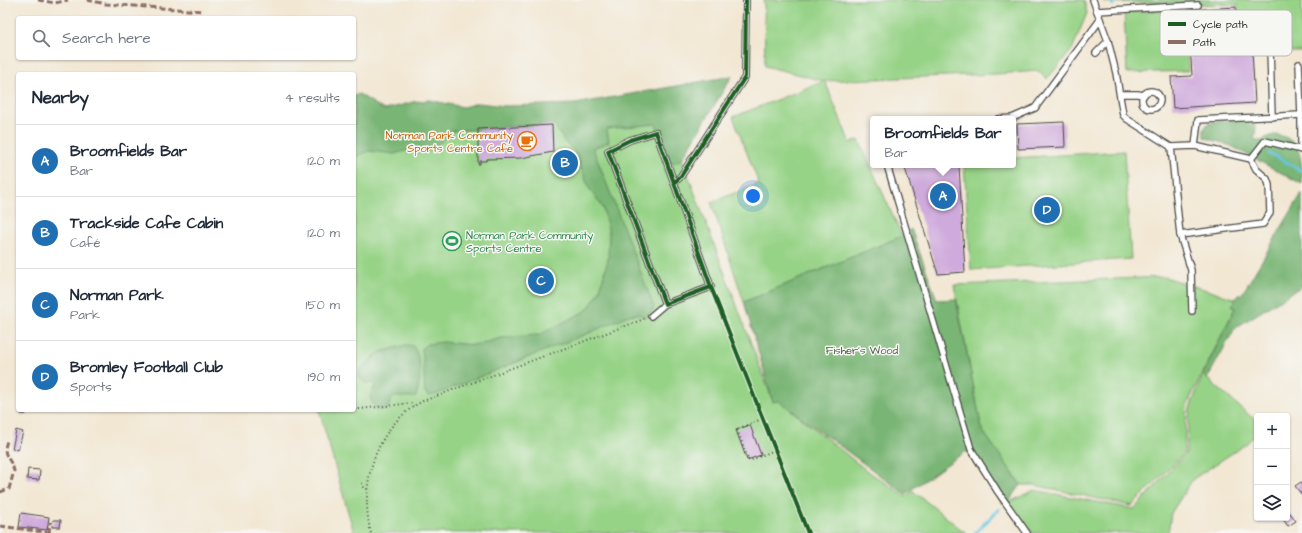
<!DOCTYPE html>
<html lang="en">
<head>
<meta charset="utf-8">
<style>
  body { margin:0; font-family:"Architects Daughter",sans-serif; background:#f6f6f7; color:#1f2937 }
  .controls { position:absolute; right:12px; bottom:12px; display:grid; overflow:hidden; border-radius:4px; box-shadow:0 1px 3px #0004 }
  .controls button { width:36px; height:36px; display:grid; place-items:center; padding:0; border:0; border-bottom:1px solid #e0e1e3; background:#fff; color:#1f2937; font:20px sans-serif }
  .you { position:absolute; left:753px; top:196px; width:14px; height:14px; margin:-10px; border:3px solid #fff; border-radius:50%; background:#1a73e8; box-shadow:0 0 0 6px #1a73e833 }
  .badge { display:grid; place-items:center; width:26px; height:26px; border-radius:50%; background:#1f6fb2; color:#fff; font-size:13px; font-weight:700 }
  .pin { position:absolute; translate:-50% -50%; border:2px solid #fff; box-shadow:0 1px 4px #0006 }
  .popup { position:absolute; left:870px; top:116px; width:146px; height:52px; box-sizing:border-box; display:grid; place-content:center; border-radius:4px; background:#fff; filter:drop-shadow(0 1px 3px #0005); font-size:13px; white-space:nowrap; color:#747a83 }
  .popup b { font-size:15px; color:#1f2937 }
  .popup::after { content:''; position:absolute; left:50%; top:100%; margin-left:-8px; border:8px solid transparent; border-top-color:#fff }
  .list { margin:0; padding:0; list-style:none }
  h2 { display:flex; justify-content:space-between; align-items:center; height:52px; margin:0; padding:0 16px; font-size:17px }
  h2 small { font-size:13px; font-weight:400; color:#747a83 }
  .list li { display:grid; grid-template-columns:26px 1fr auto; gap:12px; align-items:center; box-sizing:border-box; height:72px; padding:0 16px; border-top:1px solid #e0e1e3 }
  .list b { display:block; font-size:15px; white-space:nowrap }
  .list p { margin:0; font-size:13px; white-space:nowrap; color:#747a83 }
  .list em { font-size:13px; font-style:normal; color:#747a83 }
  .icon { flex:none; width:22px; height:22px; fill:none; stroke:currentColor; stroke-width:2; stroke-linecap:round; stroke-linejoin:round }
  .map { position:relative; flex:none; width:1302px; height:533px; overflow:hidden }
  .search { position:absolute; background:#fff; box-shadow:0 1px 3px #0004; left:16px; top:16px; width:340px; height:44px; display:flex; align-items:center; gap:10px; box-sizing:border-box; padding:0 14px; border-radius:4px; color:#747a83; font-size:15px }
  .panel { position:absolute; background:#fff; box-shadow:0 1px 3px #0004; left:16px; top:72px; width:340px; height:340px; border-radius:4px }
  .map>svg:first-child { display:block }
  .green { fill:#97d387; stroke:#617f59 }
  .forest { fill:#79b574; stroke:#527050 }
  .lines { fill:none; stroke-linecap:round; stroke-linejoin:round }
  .stream { stroke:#66c6e4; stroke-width:3 }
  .building { fill:#cfaadc }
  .lane-casing { stroke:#494744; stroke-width:8 }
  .path { stroke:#494744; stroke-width:2; stroke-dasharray:1 3; stroke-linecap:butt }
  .lane { stroke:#fff; stroke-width:5.5 }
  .quiet { stroke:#8d6e63; stroke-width:3; stroke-dasharray:6 3; stroke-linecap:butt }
  .cycleway-casing { stroke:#f6f6f2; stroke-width:6 }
  .cycleway { stroke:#1b5e20; stroke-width:4 }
  .labels { text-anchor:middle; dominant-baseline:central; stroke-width:3; stroke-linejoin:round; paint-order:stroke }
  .food-label { font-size:11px; fill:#c56008; stroke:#f6f6f2; text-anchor:end }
  .leisure-label { font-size:11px; fill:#27864d; stroke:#f6f6f2; text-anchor:start }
  .park-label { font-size:11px; fill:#4b5d47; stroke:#f6f6f2 }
  .key { fill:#f6f6f2; stroke:#b9b9b6; stroke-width:1 }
  .key-label { font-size:11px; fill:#2b2b2b }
</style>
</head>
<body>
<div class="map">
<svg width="1302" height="533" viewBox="0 0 1302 533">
  <rect width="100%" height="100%" fill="#f6f6f2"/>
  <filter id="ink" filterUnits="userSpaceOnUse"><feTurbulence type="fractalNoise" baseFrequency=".025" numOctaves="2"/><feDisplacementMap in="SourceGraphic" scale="8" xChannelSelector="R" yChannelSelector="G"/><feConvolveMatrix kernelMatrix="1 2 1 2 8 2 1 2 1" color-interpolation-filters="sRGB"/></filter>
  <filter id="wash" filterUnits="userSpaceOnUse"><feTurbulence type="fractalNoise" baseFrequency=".012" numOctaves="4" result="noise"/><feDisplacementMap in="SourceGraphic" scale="16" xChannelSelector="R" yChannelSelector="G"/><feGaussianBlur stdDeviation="0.9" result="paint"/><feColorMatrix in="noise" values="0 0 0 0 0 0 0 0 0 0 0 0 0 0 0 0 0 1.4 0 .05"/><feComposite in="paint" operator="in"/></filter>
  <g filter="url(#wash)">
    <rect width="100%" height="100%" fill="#f2e7d3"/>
    <!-- green -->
    <g class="green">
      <path d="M 764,0 L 1084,0 L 1087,13 L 1072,50 L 1047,79 L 1039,71 L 996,74 L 825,81 L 850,143 L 859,140 L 902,236 L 744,302 L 711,202 L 759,184 L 733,117 L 824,81 L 765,66 Z"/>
      <path d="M 1103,0 L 1302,0 L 1302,52 L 1291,52 L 1287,24 L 1239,25 L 1238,5 L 1104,2 Z"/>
      <path d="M 1186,10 L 1188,71 L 1127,73 L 1124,12 Z"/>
      <path d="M 666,116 L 773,402 L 778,400 L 866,470 L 905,496 L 913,491 L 966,533 L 354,533 L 319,410 L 354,410 L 354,134 Z"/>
      <path d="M 1124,151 L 1131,259 L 971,270 L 964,165 L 1013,165 L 1013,158 Z"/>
      <path d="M 1165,277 L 1239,300 L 1187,405 L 1184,453 L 1132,506 L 1034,485 L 1021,485 L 982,430 L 954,285 Z"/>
      <path d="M 1203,375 L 1257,422 L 1257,433 L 1246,444 L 1193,479 L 1171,513 L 1168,533 L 1032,533 L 1008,503 L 1034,490 L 1134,509 L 1186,453 L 1190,408 Z"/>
    </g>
    <!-- forest -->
    <g class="forest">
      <path d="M 732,76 L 682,159 L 671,164 L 656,124 L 607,129 L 609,142 L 593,148 L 654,307 L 650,314 L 644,317 L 638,314 L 629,315 L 589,333 L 437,394 L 429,396 L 425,393 L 422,348 L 427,344 L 443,342 L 473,345 L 507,337 L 539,335 L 587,310 L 599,293 L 608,259 L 609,234 L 603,208 L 589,188 L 574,150 L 566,144 L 554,124 L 452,131 L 438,145 L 424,153 L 409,150 L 394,154 L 369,151 L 358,156 L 354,154 L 354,96 L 359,94 L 384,110 L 413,102 L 429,100 L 463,107 L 478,103 L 505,106 L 575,104 Z"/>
      <path d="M 1229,120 C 1244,120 1263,118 1253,139 L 1262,141 C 1268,135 1274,134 1282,136 C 1302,142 1302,163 1302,184 L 1231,146 L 1204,137 L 1204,129 L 1208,123 Z"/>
      <path d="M 1302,193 L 1302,286 L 1235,328 L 1207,379 L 1203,375 L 1235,308 L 1232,306 L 1238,295 L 1242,294 Z"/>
      <path d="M 911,229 L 937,300 L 956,299 L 982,430 L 1021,485 L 1008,503 L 1002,503 L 966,451 L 905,494 L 779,401 L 773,402 L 744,302 L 902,236 Z"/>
      <path d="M 406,345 L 413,346 C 422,359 421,382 416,397 L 393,397 L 387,409 L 378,410 L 374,406 L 370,397 L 375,385 L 372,383 L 367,384 L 359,378 L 360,369 L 380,352 Z"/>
    </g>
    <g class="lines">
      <!-- stream -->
      <g class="stream">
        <path d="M 1110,0 L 1113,5"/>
        <path d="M 1269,154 C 1281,158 1291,165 1302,171"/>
        <path d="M 975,533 L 999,509"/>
      </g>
    </g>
    <g id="blocks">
      <!-- building -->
      <g class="building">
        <path d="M 1236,7 L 1237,33 L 1251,32 L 1255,103 L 1173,108 L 1171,77 L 1192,76 L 1188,10 Z"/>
        <path d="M 1064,122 L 1065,147 L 1018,149 L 1017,124 Z"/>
        <path d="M 552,125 L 553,152 L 521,158 L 487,159 L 486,161 L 480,161 L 480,164 L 478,164 L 478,129 Z"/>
        <path d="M 564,161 L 568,161 L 568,165 L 562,165 Z"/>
        <path d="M 904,165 L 959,165 L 965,272 L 938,274 Z"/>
        <path d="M 22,410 L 26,410 L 26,414 L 21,414 Z"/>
        <path d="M 750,425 L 761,455 L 747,460 L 736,430 Z"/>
        <path d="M 16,430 L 23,432 L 18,450 L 12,449 Z"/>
        <path d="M 28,469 L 40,470 L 39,480 L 27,479 Z"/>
        <path d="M 1301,482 L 1302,484 L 1302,495 L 1295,486 Z"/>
        <path d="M 21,513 L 49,517 L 47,530 L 19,527 Z"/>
        <path d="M 1290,513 L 1296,521 L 1288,526 L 1282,518 L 1287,518 L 1287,515 Z"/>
        <path d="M 53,520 L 61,520 L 60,527 L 52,527 Z"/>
      </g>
    </g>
  </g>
  <g filter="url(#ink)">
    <use href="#blocks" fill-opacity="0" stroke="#494744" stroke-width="1"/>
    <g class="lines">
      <defs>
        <g id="lane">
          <path d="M 1093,0 L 1108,41 L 1116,73 L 1123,115 L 1127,119 L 1171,147 L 1195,146 L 1251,159 L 1265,141 L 1302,150"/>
          <path d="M 1097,11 L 1198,5"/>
          <path d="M 1270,49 L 1272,117"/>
          <path d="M 1096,53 L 1108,41"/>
          <circle cx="1151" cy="100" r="9"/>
          <path d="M 1120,94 L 1137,94 L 1144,95"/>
          <path d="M 1301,115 L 1301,150"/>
          <path d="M 998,119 L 1012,118 L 1035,108 L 1100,20"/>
          <path d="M 656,132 L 711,287 L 665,304 L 608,151 L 630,140 Z"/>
          <path d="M 1195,146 L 1198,120 L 1301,115 L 1299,64"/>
          <path d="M 1171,147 L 1180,235 L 1263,224 L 1270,213 L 1269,185 L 1267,179 L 1256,169 L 1251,159"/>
          <path d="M 887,165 L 971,449 L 998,492 L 1027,533"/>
          <path d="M 674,183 L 681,176 L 745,77 L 746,0"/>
          <path d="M 1180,235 L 1191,270 L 1192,311"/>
          <path d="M 651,316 L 665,304"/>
        </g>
      </defs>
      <!-- lane casing -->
      <use href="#lane" class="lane-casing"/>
      <!-- path -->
      <g class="path">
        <path d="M 351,410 L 412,403 L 414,405"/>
        <path d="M 762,419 L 737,429 L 749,461 L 775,450"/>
        <path d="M 362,483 L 364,488 L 367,489"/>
        <path d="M 371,533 C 358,484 376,425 423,401 L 644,319"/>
      </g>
      <!-- lane -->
      <use href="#lane" class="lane"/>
      <!-- quiet -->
      <g class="quiet">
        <path d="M 38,0 L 55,3 L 68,0"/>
        <path d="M 87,0 L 106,4 L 203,11"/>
        <path d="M 0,492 L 9,489 L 14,471 C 11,457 1,457 7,441"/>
        <path d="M 0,526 L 51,533"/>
        <path d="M 49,533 L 50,522"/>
      </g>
      <defs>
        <g id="cycleway">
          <path d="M 674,183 L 681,176 L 745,77 L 746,0"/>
          <path d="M 711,287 L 665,304 L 608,151 L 630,140 L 656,132 L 711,287 L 808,533"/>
        </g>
      </defs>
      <!-- cycleway casing -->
      <use href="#cycleway" class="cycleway-casing"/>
      <!-- cycleway -->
      <use href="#cycleway" class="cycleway"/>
    </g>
  </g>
  <!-- icons -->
  <defs>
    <symbol id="cafe-ring" viewBox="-11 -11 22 22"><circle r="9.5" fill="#f6f6f2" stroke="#e8710a" stroke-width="1.5"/><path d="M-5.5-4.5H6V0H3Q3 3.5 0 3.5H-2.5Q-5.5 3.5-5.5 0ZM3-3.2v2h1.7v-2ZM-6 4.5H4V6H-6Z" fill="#e8710a"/></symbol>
    <symbol id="stadium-ring" viewBox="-11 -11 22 22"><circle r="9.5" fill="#f6f6f2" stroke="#2e9e5b" stroke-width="1.5"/><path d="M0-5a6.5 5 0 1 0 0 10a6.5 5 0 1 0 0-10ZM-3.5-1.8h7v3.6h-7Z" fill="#2e9e5b"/></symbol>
  </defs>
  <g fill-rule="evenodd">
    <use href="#cafe-ring" x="516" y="130" width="22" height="22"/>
    <use href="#stadium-ring" x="441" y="230" width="22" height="22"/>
  </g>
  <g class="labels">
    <!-- food labels -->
    <g class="food-label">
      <text x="513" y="135">Norman Park Community<tspan x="513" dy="13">Sports Centre Cafe</tspan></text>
    </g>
    <!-- leisure labels -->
    <g class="leisure-label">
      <text x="466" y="235">Norman Park Community<tspan x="466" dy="13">Sports Centre</tspan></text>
    </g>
    <!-- park labels -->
    <g class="park-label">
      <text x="862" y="350">Fisher's Wood</text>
    </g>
  </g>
  <!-- legend -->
  <rect x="1160" y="10" width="132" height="46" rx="6" class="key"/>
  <rect x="1168" y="22" width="18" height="4" fill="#1b5e20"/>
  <rect x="1168" y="40" width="18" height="4" fill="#8d6e63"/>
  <g class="key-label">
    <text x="1193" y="28">Cycle path</text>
    <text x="1193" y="46">Path</text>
  </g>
</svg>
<div class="controls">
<button>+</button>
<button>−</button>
<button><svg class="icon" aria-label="layers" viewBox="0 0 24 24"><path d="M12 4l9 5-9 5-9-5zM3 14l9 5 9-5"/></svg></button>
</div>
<div class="you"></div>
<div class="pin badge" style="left:943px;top:196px">A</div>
<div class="popup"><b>Broomfields Bar</b>Bar</div>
<div class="pin badge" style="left:565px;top:163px">B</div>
<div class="pin badge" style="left:541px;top:281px">C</div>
<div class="pin badge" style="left:1047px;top:210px">D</div>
<div class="search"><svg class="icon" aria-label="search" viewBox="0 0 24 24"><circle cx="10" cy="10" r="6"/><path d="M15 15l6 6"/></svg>Search here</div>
<section class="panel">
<h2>Nearby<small>4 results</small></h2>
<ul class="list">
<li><span class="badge">A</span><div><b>Broomfields Bar</b><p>Bar</p></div><em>120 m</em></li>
<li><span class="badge">B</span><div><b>Trackside Cafe Cabin</b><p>Café</p></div><em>120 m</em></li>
<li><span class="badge">C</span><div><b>Norman Park</b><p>Park</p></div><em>150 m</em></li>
<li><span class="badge">D</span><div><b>Bromley Football Club</b><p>Sports</p></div><em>190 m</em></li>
</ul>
</section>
</div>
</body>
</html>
